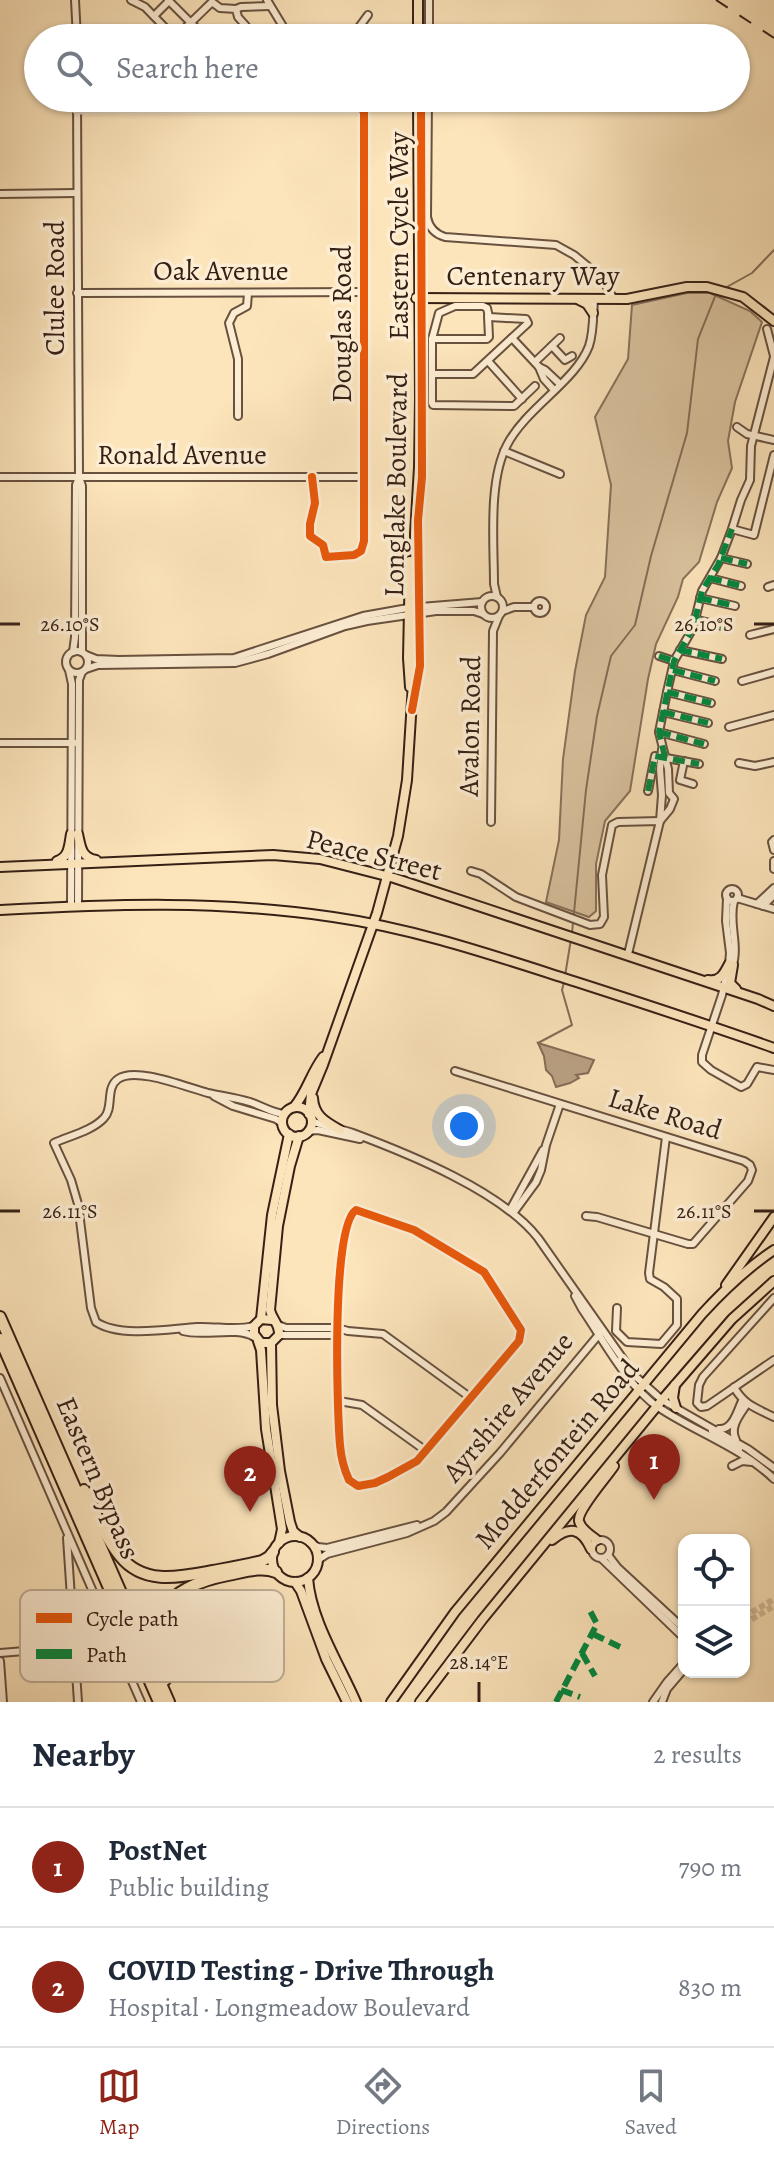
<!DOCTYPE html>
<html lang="en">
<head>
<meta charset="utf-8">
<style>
  body { margin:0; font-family:Alegreya,serif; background:#f6f6f7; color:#1f2937 }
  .controls { position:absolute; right:24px; bottom:24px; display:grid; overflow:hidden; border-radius:16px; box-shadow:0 2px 6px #0004 }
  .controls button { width:72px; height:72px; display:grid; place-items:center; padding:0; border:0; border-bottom:2px solid #e0e1e3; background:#fff; color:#1f2937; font:40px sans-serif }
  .you { position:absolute; left:464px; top:1126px; width:28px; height:28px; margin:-20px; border:6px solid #fff; border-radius:50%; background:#1a73e8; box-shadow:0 0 0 12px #1a73e833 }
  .badge { display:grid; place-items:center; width:52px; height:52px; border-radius:50%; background:#8f2418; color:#fff; font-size:26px; font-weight:700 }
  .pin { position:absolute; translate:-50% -66px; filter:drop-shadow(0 2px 4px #0008) }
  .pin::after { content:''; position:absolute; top:42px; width:28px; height:24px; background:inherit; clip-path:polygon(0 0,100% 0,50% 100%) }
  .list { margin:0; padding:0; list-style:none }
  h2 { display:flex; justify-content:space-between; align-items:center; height:104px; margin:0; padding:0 32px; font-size:34px }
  h2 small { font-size:26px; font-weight:400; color:#747a83 }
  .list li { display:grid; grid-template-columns:52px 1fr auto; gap:24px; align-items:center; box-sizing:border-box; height:120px; padding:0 32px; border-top:2px solid #e0e1e3 }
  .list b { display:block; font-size:30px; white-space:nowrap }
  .list p { margin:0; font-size:26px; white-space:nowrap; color:#747a83 }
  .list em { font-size:26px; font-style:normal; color:#747a83 }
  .icon { flex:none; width:44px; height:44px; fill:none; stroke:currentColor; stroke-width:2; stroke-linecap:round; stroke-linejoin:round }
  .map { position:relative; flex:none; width:774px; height:1702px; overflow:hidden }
  .search { position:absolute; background:#fff; box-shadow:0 2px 6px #0004; left:24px; right:24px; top:24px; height:88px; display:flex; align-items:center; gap:20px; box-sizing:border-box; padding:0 28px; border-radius:44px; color:#747a83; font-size:30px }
  .sheet { height:344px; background:#fff }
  nav { display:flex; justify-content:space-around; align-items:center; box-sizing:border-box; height:112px; border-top:2px solid #e0e1e3; background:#fff; font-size:22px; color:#747a83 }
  nav a { display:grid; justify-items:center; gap:4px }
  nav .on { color:#8f2418 }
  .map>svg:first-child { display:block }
  .green { fill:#dac39f; stroke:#88725a; stroke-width:2 }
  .water { fill:#b9a183; stroke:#856d57; stroke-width:2 }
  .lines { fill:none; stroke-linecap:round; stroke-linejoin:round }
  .stream { stroke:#856d57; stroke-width:2 }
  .minor-tunnel { stroke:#d4bd9a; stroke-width:6; stroke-dasharray:6 3; stroke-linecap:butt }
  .minor-casing { stroke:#68513f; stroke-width:10 }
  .major-casing { stroke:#362016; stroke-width:12 }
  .highway-casing { stroke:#362016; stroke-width:14 }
  .minor { stroke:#fdedd3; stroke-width:6 }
  .major { stroke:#fce4bb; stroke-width:8 }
  .highway { stroke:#fce4bb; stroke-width:10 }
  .rail { stroke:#362016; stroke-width:2; stroke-dasharray:14 14; stroke-linecap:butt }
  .quiet { stroke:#00873e; stroke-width:6; stroke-dasharray:12 6; stroke-linecap:butt }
  .cycleway-casing { stroke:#fdedd3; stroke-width:13 }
  .cycleway { stroke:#e8590c; stroke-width:8 }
  .ticks { fill:none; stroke:#362016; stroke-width:3 }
  .labels { text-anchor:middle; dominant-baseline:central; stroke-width:7; stroke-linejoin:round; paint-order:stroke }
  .street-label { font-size:28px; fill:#362016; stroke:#fdedd3 }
  .key { fill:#fdedd3; stroke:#c1b09a; stroke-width:2 }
  .key-label { font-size:22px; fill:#362016 }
  .ticks-label { font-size:20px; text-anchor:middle; fill:#362016; stroke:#fdedd3; stroke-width:7; stroke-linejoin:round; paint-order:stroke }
</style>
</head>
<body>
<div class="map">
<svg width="774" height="1702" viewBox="0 0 774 1702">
  <rect width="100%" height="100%" fill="#fce4bb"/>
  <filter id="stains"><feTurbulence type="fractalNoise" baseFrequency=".0025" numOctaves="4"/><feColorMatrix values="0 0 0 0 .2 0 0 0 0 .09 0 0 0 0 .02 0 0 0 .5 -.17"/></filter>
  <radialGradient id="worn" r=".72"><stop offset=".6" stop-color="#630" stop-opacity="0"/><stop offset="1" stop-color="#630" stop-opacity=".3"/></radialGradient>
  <!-- green -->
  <path class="green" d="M 687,293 L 710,293 L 750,311 L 762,322 L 735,402 L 728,441 L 732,468 L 717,502 L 699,562 L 683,579 L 678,597 L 656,644 L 648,679 L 630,791 L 605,821 L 596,864 L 596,911 L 589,917 L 546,902 L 559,840 L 563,759 L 575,671 L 586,615 L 605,577 L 611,485 L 595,417 L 628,359 L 632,305 Z"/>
  <!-- water -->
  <path class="water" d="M 538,1043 L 594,1060 L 588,1073 L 576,1075 L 579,1078 L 570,1083 L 556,1087 L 552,1076 L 546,1070 L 544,1056 Z"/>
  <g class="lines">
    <!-- stream -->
    <g class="stream">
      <path d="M 725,288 L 752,273 L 774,250"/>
      <path d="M 572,933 L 586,790 L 597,716 L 611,656 L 635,625 L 651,556 L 687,433 L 698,339 L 716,294"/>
      <path d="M 565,976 L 571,939"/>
      <path d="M 538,1043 L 572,1025 L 562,990 L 564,982"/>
    </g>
    <!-- minor-tunnel -->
    <g class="minor-tunnel">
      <path d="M 744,1617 L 774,1599"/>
      <path d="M 744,1624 L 774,1606"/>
    </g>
    <defs>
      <g id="minor">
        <path d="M 75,0 L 77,38"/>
        <path d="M 131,0 L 145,7 L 175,38"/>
        <path d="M 168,0 L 197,29 L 218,31 L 230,38"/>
        <path d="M 267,0 L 290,38"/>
        <path d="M 429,0 L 429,38"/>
        <path d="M 236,9 L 241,7 L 270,6"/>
        <path d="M 154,16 L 169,1"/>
        <path d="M 175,38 L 212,2 L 220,8 L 236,9 L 238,17 L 246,26 L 246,38"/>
        <path d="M 351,38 L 368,15"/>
        <path d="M 77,98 L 79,477 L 82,486 L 82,652"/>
        <path d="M 428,98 L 427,217 C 429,228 435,234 445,237 L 556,245 L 574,255 L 602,278 L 612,296"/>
        <path d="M 77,108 L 357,107 L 362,108 L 364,113 L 364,541 L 361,551 L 354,555 L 326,557 L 323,545 L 310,536 L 310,524 L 315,503 L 312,477"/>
        <path d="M 80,108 L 88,98"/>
        <path d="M 0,194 L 77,193"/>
        <path d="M 77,293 L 364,292"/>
        <path d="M 767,329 L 774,356"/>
        <path d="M 512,338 L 539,367 L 545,370 L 560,384"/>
        <path d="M 432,339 L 487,339 L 489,337 L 488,316"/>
        <path d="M 552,346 L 565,360 L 572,356"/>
        <path d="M 488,361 L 522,399"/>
        <path d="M 535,362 L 560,338"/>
        <path d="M 539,367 L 544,379 L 554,390"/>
        <path d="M 432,374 L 473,374 L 528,323 L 526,319 L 489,317 L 487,308 L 483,306 L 455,306 L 439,313 L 432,339 L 432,403 L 433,405 L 514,406 L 535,386"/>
        <path d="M 238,416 L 238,359 L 229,323 L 234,313 L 247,306 L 248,293"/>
        <path d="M 737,427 L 747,434 L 774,440"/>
        <path d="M 504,451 L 560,474"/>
        <path d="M 0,477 L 364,477"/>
        <path d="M 732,529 L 754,535 L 774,455"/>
        <path d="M 721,558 L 747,564"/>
        <path d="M 710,578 L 741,586"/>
        <path d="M 768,587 L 774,585"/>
        <circle cx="492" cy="607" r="11"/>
        <path d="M 497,597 L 494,584 C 494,544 488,481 507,445 C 526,408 576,381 589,346 C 594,331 593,314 594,298"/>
        <path d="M 700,598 L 735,606"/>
        <circle cx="540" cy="607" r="6"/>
        <path d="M 503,611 L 514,607 L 534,607"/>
        <path d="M 694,619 L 730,628"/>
        <path d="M 750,635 L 774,629"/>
        <path d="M 680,650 L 722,659"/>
        <circle cx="77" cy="662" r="11"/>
        <path d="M 73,652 L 75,637 L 76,485 L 79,477"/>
        <path d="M 86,655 L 96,659 L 119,660 L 234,658 L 363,616 L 408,608 L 482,602"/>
        <path d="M 659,656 L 674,661"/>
        <path d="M 86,669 L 98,665 L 235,663 L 268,654 L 345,626 L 367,621 L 436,611 L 474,611 L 483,614"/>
        <path d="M 69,670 L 72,684 L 71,906"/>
        <path d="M 673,670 L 715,681"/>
        <path d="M 742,681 L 774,672"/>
        <path d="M 667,692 L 711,703"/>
        <path d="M 663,712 L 708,723"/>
        <path d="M 729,727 L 774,715"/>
        <path d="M 659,732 L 704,744"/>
        <path d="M 0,743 L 75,743"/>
        <path d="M 662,749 L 660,769 L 662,795 L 660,821 L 670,809 L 674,799 L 669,793 L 668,769 L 659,732 L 667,692 L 674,661 L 693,628 L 702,591 L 721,558 L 732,529 L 741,500 L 750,480 L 751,446 L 774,357"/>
        <path d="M 684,761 L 680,780 L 693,784"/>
        <path d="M 739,763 L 755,766 L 774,762"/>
        <path d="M 648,791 L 655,756 L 699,764"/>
        <path d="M 491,822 L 493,631 L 499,616"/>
        <path d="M 774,840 L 772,842 L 774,850"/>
        <path d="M 774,861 L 774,869"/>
        <path d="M 471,871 L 481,874 L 516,897 L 590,925 L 600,924 L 604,917 L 602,875 L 612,825 L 618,822 L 660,821 L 628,954"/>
        <circle cx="732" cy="895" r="6"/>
        <path d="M 727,898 L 726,921 L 730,953 L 729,964 L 722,995 L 702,1055 L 702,1062 L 711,1070 L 741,1087 L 747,1084 L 757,1067 L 774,1070"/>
        <path d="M 737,898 L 774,909"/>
        <path d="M 757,904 L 774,888"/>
        <path d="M 78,906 L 79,680 L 82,672"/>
        <path d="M 763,906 L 774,895"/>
        <path d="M 732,968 C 740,945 728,924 734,901"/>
        <path d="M 455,1071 L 744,1161 L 750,1165 L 752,1170 L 748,1181 L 693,1244 L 688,1244 L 597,1217 L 586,1216"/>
        <path d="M 214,1096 L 233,1106 L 276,1119 L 282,1123"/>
        <path d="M 312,1121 C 325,1127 339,1128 353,1133 C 409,1154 501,1191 538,1238 L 635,1376 L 662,1400 L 748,1449 L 774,1468"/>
        <path d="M 308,1131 L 318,1130 L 360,1139"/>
        <path d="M 356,1210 L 414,1230 L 484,1272 L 521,1330 L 519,1341 L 417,1461 L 388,1477 L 375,1483 L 358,1486 L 349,1480 C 344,1469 341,1457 340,1445 C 337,1410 331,1226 356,1210 Z"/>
        <path d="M 510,1210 L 543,1150"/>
        <path d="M 514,1212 L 536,1182 L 541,1170 L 546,1145 L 560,1104"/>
        <path d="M 575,1296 L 582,1309 C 602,1338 628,1387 658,1407 C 695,1432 741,1447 774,1479"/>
        <path d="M 774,1298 L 703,1377 L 699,1385 L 697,1403 L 701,1407 L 707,1406 L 774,1360"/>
        <path d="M 617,1308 L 616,1331 L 627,1342 L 661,1344 L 677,1325 L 677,1299 L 664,1287 L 650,1279 L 649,1273 L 666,1137"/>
        <path d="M 278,1325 L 286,1328 L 337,1328 L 348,1331 L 383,1334 L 471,1398"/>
        <path d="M 254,1326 C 236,1331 216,1326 197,1327 C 169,1329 120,1338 96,1322 L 91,1308 L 78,1204 L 71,1180 L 54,1143 C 69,1136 92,1131 104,1118 C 114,1108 105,1088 118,1079 C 136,1066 188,1088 208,1093 C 222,1096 236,1098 250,1102 C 262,1106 272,1113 284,1114"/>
        <path d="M 183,1331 C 204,1337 237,1326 254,1337"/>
        <path d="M 279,1335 L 337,1335"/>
        <path d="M 0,1378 L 141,1702"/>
        <path d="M 734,1387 C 744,1405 756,1408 774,1417"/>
        <path d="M 339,1401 L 362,1405 L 426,1451"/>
        <path d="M 719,1429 C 733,1430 737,1411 742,1401"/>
        <path d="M 712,1431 L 739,1449"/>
        <path d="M 736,1440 C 729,1427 740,1415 747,1404"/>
        <path d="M 732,1466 L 742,1461 L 752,1462"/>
        <path d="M 67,1538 L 78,1702"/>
        <circle cx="601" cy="1549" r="9"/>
        <path d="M 310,1543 L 318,1547 L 327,1548 L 417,1525"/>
        <path d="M 608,1555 L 618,1568 L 684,1629"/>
        <path d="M 601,1558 L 684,1638"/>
        <path d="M 318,1560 L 327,1554 L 407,1533 L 434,1521 L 446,1512 L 500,1453 L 601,1332"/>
        <path d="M 0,1653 L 74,1647"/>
        <path d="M 0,1661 L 3,1702"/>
        <path d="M 653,1702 L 667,1682 L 684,1663"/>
        <path d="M 662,1702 L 667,1689 L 684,1669"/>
      </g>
      <g id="major">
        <path d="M 418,0 L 418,38"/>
        <path d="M 416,298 L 627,299 L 687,287 L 707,287 L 743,297 L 774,321"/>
        <path d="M 579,300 L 587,304 L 593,313"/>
        <path d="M 410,561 L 408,658 L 410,687"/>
        <path d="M 78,834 C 81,847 81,857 96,860"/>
        <path d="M 57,861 C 69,857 69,846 71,834"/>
        <path d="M 0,867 L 273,855 L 320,859 L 394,878 L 758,999 L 774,1006"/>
        <path d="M 0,910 C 114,904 219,900 333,917 C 411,928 486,953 561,977 C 632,1000 704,1023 774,1048"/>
        <path d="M 733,965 L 730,983 L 736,989"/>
        <path d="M 708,980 C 720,982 724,974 729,964"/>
        <path d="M 313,1098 C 314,1116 326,1122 340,1130"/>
        <path d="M 294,1107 C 306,1093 311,1073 323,1057"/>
        <circle cx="297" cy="1122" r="15"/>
        <path d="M 309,1114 L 311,1094 L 323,1065 L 377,913 L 398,836 L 407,780 L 416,637 L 415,534 L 419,467 L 420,398 L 418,98"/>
        <path d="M 726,1285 L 774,1217"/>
        <path d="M 261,1319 L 272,1215 L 289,1134"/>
        <path d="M 272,1320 L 261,1319 L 254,1326 L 254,1334 L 261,1343 L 271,1343 L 279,1335 C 280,1324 272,1320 270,1310 L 278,1226 L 290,1166 L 299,1136"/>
        <path d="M 258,1341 L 261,1350 L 266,1429 L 282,1529 L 279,1543"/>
        <path d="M 271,1343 L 272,1405 L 280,1471 L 290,1522 L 293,1531 L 300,1537"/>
        <path d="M 675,1385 L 673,1398 L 676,1408"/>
        <circle cx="295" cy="1559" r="23"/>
        <path d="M 552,1540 C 569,1526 581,1527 591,1549"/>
        <path d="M 597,1540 C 591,1535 581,1530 579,1521 C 577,1510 607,1477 614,1466"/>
        <path d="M 308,1578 C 311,1620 339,1663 356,1702"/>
        <path d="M 295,1582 L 301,1591 L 326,1659 L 347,1702"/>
        <path d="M 391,1702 L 455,1612 L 702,1314 C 724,1290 747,1268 774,1250"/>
        <path d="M 420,1702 L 482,1620 L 662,1400 L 732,1319 L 774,1281"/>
      </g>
      <g id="highway">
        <path d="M 0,1317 L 169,1702"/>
        <path d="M 0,1339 L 159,1702"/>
        <path d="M 84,1490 C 95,1512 105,1537 120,1556 C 144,1586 180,1577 213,1571 C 229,1568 246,1565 262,1561 L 269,1557 L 273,1552"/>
        <path d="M 165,1680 C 147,1616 162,1588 228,1575 C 244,1572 261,1566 276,1572"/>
      </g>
    </defs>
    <!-- minor casing -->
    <use href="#minor" class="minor-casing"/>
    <!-- major casing -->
    <use href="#major" class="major-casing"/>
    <!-- highway casing -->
    <use href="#highway" class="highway-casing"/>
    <!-- minor -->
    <use href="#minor" class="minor"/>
    <!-- major -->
    <use href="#major" class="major"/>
    <!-- highway -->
    <use href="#highway" class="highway"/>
    <!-- rail -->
    <path class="rail" d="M 716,0 L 774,38"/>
    <!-- quiet -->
    <g class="quiet">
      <path d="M 721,558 L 747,564"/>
      <path d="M 710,578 L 741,586"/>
      <path d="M 700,598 L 735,606"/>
      <path d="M 694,619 L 730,628"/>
      <path d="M 680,650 L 722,659"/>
      <path d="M 659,656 L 674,661"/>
      <path d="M 673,670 L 715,681"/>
      <path d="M 667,692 L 711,703"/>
      <path d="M 663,712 L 708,723"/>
      <path d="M 659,732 L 704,744"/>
      <path d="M 665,757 L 659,732 L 674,661 L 693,628 L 702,591 L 718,565 L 732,529"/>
      <path d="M 648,791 L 655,756 L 699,764"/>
      <path d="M 593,1634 L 620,1647"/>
      <path d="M 582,1653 L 595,1676"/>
      <path d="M 561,1690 L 580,1697"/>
      <path d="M 556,1702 L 597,1624 L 588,1607"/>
    </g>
    <defs>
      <g id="cycleway">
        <path d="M 77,108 L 357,107 L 362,108 L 364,113 L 364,541 L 361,551 L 354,555 L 326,557 L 323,545 L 310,536 L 310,524 L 315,503 L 312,477"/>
        <path d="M 412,710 L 420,666 L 418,520 L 422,477 L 421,98"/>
        <path d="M 356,1210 L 414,1230 L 484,1272 L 521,1330 L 519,1341 L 417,1461 L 388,1477 L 375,1483 L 358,1486 L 349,1480 C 344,1469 341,1457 340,1445 C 337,1410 331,1226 356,1210 Z"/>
      </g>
    </defs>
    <!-- cycleway casing -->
    <use href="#cycleway" class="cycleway-casing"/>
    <!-- cycleway -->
    <use href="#cycleway" class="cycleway"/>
  </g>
  <!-- ticks -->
  <path class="ticks" d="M 0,624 L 20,624M 754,624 L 774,624M 0,1211 L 20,1211M 754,1211 L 774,1211M 479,1682 L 479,1702"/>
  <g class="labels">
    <!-- street labels -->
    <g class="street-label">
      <text transform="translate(399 236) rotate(-90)">Eastern Cycle Way</text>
      <text x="221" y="271">Oak Avenue</text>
      <text x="533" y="276">Centenary Way</text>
      <text transform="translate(55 288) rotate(-90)">Clulee Road</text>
      <text transform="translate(342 324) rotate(-90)">Douglas Road</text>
      <text x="182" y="455">Ronald Avenue</text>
      <text transform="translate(396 485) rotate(-89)">Longlake Boulevard</text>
      <text transform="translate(470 726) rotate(-89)">Avalon Road</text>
      <text transform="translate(374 855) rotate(14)">Peace Street</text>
      <text transform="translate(665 1114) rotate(17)">Lake Road</text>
      <text transform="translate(508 1407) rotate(-50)">Ayrshire Avenue</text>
      <text transform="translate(557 1454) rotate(-50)">Modderfontein Road</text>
      <text transform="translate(98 1478) rotate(67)">Eastern Bypass</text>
    </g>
  </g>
  <!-- legend -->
  <rect x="20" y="1590" width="264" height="92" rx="12" class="key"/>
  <rect x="36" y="1613" width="36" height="10" fill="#e8590c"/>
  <rect x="36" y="1649" width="36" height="10" fill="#00873e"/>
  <g class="key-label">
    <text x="86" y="1626">Cycle path</text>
    <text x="86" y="1662">Path</text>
  </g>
  <g class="ticks-label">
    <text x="70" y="631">26.10°S</text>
    <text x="704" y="631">26.10°S</text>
    <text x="70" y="1218">26.11°S</text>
    <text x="704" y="1218">26.11°S</text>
    <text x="479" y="1669">28.14°E</text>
  </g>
  <rect width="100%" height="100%" filter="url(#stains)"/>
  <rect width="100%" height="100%" fill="url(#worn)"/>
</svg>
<div class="controls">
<button><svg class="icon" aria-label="locate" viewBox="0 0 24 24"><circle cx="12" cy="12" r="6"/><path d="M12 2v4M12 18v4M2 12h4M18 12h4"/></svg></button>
<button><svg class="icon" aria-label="layers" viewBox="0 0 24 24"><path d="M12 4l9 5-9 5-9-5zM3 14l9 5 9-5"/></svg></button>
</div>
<div class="you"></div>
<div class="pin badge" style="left:654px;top:1500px">1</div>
<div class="pin badge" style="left:250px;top:1512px">2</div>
<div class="search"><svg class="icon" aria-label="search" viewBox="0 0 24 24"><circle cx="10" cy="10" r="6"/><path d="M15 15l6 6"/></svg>Search here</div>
</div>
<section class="sheet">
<h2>Nearby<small>2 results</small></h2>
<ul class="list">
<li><span class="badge">1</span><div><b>PostNet</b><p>Public building</p></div><em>790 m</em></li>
<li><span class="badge">2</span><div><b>COVID Testing - Drive Through</b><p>Hospital · Longmeadow Boulevard</p></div><em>830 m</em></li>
</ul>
</section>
<nav>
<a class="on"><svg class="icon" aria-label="map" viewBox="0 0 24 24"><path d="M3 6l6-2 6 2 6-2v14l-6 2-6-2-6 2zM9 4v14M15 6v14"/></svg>Map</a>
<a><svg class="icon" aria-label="directions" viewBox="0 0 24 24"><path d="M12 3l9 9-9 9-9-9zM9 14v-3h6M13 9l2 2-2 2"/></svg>Directions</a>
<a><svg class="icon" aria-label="saved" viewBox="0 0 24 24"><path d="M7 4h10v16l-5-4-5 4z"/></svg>Saved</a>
</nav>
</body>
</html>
